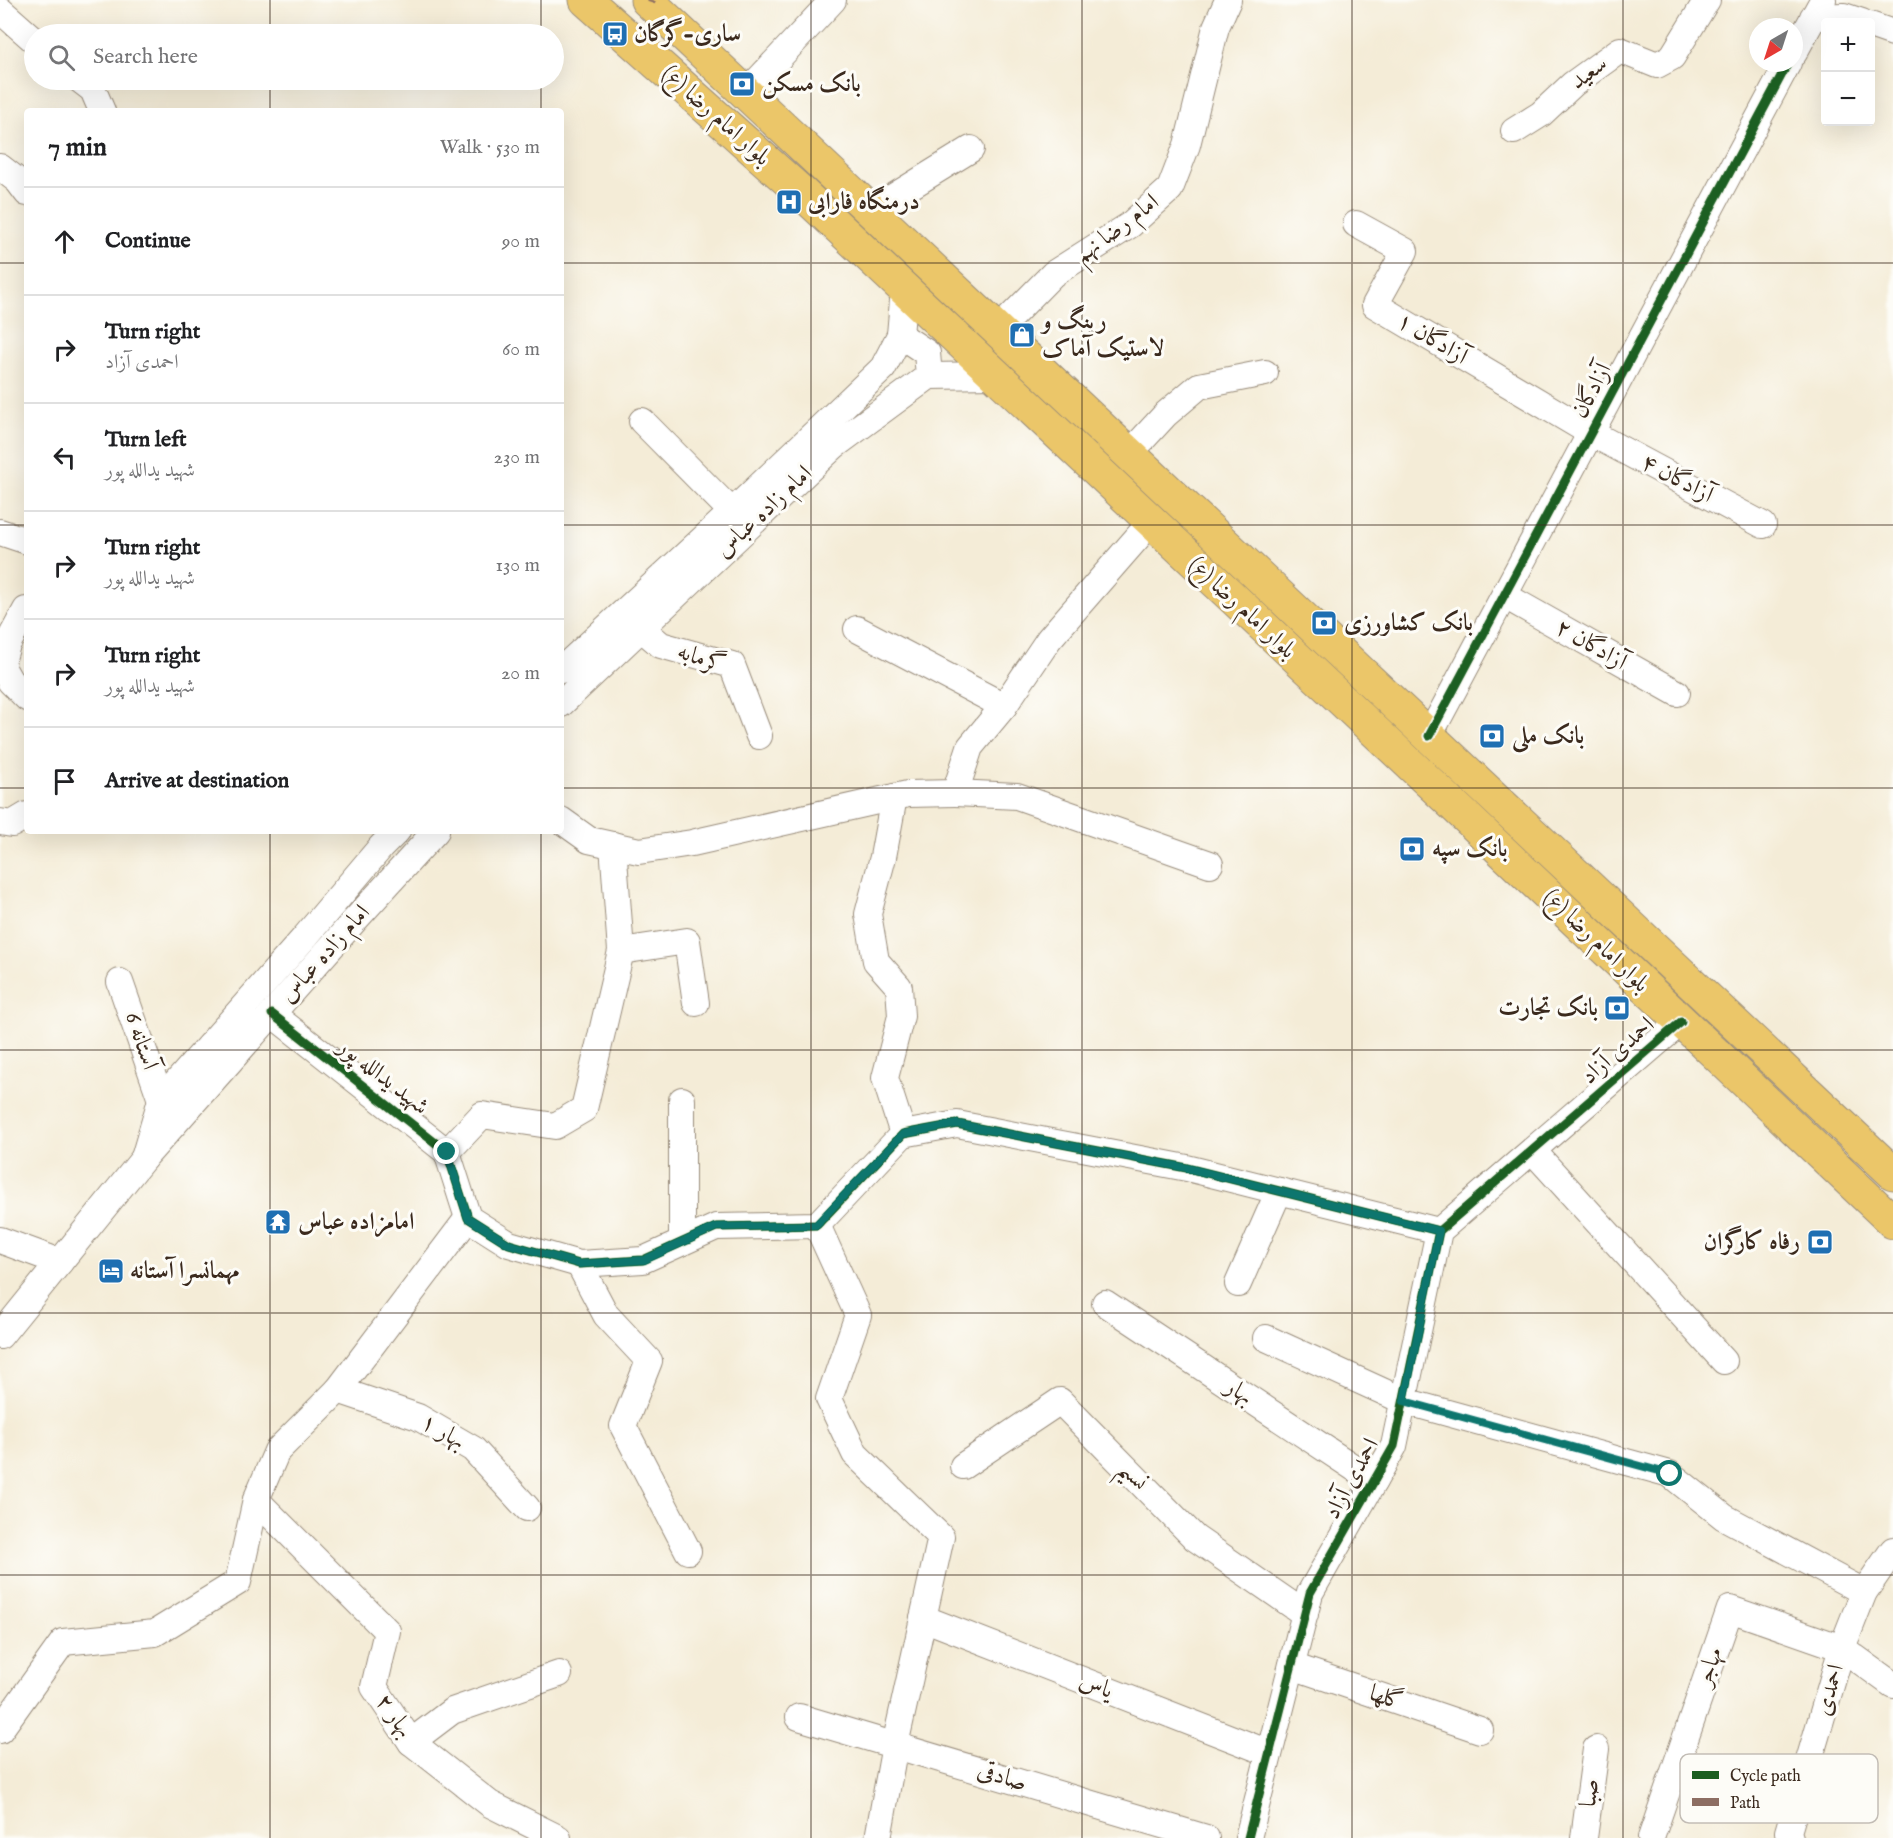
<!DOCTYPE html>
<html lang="en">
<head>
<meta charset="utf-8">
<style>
  body { margin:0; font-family:"IM FELL English",Amiri,serif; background:#f2f2f2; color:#202124 }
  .controls { position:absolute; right:18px; top:18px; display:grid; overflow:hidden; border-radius:6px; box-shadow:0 6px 24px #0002 }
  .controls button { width:54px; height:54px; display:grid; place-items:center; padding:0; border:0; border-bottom:2px solid #e0e0e0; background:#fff; color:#202124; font:30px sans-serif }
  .compass { position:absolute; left:1749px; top:18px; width:54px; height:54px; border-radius:50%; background:#fff; box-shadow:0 6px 24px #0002; rotate:219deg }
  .stop { position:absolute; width:18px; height:18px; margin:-14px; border:4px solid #0f766e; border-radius:50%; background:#fff }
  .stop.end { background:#0f766e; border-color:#fff; box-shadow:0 2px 6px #0008 }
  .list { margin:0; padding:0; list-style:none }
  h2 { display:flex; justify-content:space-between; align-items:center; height:78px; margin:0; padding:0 24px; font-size:26px }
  h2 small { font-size:20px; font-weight:400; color:#757577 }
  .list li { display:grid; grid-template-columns:39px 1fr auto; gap:18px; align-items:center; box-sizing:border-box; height:108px; padding:0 24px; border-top:2px solid #e0e0e0 }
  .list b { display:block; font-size:22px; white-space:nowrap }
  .list p { margin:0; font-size:20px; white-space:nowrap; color:#757577 }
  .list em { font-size:20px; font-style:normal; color:#757577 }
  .icon { flex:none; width:33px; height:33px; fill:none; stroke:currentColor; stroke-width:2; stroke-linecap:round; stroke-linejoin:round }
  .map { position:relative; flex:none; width:1893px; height:1838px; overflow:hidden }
  .search { position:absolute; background:#fff; box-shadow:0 6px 24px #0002; left:24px; top:24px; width:540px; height:66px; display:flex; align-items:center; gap:15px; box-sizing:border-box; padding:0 21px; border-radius:33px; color:#757577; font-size:22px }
  .panel { position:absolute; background:#fff; box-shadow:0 6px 24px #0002; left:24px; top:108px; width:540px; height:726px; border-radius:6px }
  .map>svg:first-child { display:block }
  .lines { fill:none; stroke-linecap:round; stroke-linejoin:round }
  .minor-casing { stroke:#988b7a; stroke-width:28 }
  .highway-casing { stroke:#988b7a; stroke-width:35 }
  .minor { stroke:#fff; stroke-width:26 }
  .highway { stroke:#ebc669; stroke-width:33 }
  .quiet { stroke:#8d6e63; stroke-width:8; stroke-dasharray:15 8; stroke-linecap:butt }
  .cycleway-casing { stroke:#fdfcf7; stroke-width:13 }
  .cycleway { stroke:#1b5e20; stroke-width:9 }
  .route { stroke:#0f766e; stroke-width:8 }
  .grid { fill:none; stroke:#3b2a1e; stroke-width:1.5; stroke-opacity:0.55 }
  .labels { text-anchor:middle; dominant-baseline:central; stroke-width:6; stroke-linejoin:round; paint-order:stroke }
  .poi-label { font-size:24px; font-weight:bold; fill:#3b2a1e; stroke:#fdfcf7; text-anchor:start }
  .street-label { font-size:24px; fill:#3b2a1e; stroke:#fdfcf7 }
  .key { fill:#fdfcf7; stroke:#c3bdb6; stroke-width:1.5 }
  .key-label { font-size:16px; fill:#3b2a1e }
</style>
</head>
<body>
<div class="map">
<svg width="1893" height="1838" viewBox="0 0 1893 1838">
  <rect width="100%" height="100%" fill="#fdfcf7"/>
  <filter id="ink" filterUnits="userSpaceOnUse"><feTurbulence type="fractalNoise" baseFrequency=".0167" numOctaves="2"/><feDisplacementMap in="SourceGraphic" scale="12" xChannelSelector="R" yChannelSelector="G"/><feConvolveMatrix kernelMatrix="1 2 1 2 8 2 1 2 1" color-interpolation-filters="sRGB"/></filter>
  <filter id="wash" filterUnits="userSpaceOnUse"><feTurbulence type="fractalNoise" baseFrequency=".008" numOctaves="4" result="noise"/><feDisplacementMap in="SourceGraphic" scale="24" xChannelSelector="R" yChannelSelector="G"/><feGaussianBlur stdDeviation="1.35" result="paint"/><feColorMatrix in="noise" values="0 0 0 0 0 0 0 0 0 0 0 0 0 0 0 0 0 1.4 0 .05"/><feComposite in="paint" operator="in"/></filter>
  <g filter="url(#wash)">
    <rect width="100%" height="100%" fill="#f4ecd7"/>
  </g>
  <g filter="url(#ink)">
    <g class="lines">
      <defs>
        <g id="minor">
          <path d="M 0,10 L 34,40"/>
          <path d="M 1813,17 L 1844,16 L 1862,22"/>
          <path d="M 1870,25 L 1893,33"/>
          <path d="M 1794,53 L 1823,0"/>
          <path d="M 80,80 L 93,90 L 102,111"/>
          <path d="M 746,93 L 833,0"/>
          <path d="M 1514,131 L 1541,114 L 1573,84 L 1620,50 L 1657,65 L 1672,57 L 1707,0"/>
          <path d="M 0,167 L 18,181 L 27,193"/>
          <path d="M 872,210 L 971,149"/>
          <path d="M 1356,224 L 1405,251 L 1375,305 L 1591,433 L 1763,525"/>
          <path d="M 998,330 L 1053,274 L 1130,225 L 1170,189 L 1187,145 L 1216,27 L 1228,0"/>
          <path d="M 900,335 L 927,353 L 929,376"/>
          <path d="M 642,421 L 732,512"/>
          <path d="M 1130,453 L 1166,414 L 1199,386 L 1265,373"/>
          <path d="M 0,532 L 27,541"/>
          <path d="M 1505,596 L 1677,693"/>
          <path d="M 26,610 L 7,645 L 1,665 L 10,681 L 27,698"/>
          <path d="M 641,628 L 661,645 L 732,665 L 759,736"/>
          <path d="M 857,629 L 1004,706"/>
          <path d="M 561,670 L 732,512 L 883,368 L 900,335 L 904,289"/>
          <path d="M 561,704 L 834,446 L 929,376 L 995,375"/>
          <path d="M 1429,736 L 1788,63"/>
          <path d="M 955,793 L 1017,796 L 1210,864"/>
          <path d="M 894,797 L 883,857 L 868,914 L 876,961 L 899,987 L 901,1016 L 885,1078 L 903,1134"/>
          <path d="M 561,820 L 589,840 L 639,851 L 692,843 L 908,794 L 955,793 L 970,747 L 1004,706 L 1049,639 L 1151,522"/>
          <path d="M 0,822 L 12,824 L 27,815"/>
          <path d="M 397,831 L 381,847 L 305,937 L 161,1100 L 144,1158 L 355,920 L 436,831"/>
          <path d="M 621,951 L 687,941 L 696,1003"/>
          <path d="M 120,982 L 161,1100"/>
          <path d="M 272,1014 L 447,1152 L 468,1218 L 509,1244 L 579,1264 L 643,1260 L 716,1227 L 817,1225 L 903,1134 L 957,1124 L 1187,1168 L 1439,1231"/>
          <path d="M 682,1100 L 682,1242"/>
          <path d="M 1533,1151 L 1724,1361"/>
          <path d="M 447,1152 L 482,1115 L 555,1126 L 584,1109 L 621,951 L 613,845"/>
          <path d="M 817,1225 L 858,1315 L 829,1399 L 855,1454 L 941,1537 L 895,1745 L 878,1838"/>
          <path d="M 0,1240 L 60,1262"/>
          <path d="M 579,1264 L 606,1315 L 649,1361 L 623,1426 L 688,1551"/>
          <path d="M 1238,1284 L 1279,1191"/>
          <path d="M 1105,1303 L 1374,1481"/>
          <path d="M 0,1336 L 144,1158"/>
          <path d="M 1266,1338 L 1404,1401 L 1670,1474 L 1724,1517 L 1864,1592"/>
          <path d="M 338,1390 L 418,1417 L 473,1449 L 527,1508"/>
          <path d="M 963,1466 L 1060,1401 L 1195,1538 L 1305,1614"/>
          <path d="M 256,1500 L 387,1631 L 374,1687 L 411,1742 L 490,1804 L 558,1838"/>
          <path d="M 923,1618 L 1269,1753"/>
          <path d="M 1292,1666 L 1480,1730"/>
          <path d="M 799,1717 L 1206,1838"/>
          <path d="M 0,1730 L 63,1642 L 155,1633 L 238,1582 L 256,1500 L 277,1451 L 338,1390 L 468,1218"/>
          <path d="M 411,1742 L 452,1711 L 559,1674"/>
          <path d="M 1248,1838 L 1310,1593 L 1394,1446 L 1439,1231 L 1681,1022"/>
          <path d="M 1584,1838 L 1596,1749"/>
          <path d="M 1651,1838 L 1730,1609 L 1842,1648 L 1893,1685"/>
          <path d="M 1790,1838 L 1788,1832 L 1842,1648 L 1864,1592 L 1893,1550"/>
        </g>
        <g id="highway">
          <path d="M 586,0 L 802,193 L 1446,798 L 1893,1222"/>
          <path d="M 647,0 L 1893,1173"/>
        </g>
      </defs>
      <!-- minor casing -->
      <use href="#minor" class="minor-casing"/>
      <!-- highway casing -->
      <use href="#highway" class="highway-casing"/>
      <!-- minor -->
      <use href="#minor" class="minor"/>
      <!-- highway -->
      <use href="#highway" class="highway"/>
      <!-- quiet -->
      <path class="quiet" d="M 651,3 L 652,0"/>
      <defs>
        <g id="cycleway">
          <path d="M 1429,736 L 1788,63"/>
          <path d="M 272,1014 L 447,1152 L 468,1218 L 509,1244 L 579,1264 L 643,1260 L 716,1227 L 817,1225 L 903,1134 L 957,1124 L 1187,1168 L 1439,1231"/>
          <path d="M 1248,1838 L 1310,1593 L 1394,1446 L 1439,1231 L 1681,1022"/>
        </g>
      </defs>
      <!-- cycleway casing -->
      <use href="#cycleway" class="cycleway-casing"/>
      <!-- cycleway -->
      <use href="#cycleway" class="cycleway"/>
    </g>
  </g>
  <g class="lines" filter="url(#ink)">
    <!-- route -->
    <path class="route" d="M 447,1152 L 468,1218 L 509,1244 L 579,1264 L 644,1260 L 716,1227 L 816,1225 L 903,1134 L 957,1124 L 1187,1168 L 1439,1231 L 1404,1401 L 1670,1474"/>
  </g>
  <!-- grid -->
  <path class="grid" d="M 270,0 L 270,34M 541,0 L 541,34M 811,0 L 811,1838M 1082,0 L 1082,1838M 1352,0 L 1352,1838M 1623,0 L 1623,1838M 270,80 L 270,111M 541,80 L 541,111M 0,263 L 27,263M 561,263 L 1893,263M 0,525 L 27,525M 561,525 L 1893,525M 0,788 L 27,788M 561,788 L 1893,788M 270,831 L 270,1838M 541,831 L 541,1838M 0,1050 L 1893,1050M 0,1313 L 1893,1313M 0,1575 L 1893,1575"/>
  <!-- icons -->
  <defs>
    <symbol id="bus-square" viewBox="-11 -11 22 22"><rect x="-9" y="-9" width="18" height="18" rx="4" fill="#1f6fb2" stroke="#fdfcf7"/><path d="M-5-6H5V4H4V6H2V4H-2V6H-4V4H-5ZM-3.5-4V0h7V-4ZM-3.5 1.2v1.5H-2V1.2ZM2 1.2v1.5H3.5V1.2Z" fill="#fff"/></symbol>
    <symbol id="bank-square" viewBox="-11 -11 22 22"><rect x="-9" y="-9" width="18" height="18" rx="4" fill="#1f6fb2" stroke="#fdfcf7"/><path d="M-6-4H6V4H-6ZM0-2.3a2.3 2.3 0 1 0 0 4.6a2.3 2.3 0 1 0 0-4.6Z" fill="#fff"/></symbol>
    <symbol id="hospital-square" viewBox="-11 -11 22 22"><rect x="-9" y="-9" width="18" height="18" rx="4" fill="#1f6fb2" stroke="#fdfcf7"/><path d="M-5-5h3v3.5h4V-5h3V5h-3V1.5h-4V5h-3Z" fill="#fff"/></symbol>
    <symbol id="shop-square" viewBox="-11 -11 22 22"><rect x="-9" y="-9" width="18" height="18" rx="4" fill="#1f6fb2" stroke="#fdfcf7"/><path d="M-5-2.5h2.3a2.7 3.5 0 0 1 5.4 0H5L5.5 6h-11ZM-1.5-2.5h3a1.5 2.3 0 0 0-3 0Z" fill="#fff"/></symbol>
    <symbol id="temple-square" viewBox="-11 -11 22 22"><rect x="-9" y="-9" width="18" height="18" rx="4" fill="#1f6fb2" stroke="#fdfcf7"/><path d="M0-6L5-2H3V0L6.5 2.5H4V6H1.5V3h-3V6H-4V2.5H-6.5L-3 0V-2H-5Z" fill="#fff"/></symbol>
    <symbol id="hotel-square" viewBox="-11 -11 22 22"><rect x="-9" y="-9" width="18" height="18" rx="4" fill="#1f6fb2" stroke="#fdfcf7"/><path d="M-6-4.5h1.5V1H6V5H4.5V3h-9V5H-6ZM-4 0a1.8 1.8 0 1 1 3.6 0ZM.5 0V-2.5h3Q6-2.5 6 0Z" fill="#fff"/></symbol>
  </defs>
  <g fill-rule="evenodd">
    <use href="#bus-square" x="600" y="19" width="30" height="30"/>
    <use href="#bank-square" x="727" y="69" width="30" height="30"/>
    <use href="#hospital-square" x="774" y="187" width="30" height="30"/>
    <use href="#shop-square" x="1007" y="320" width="30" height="30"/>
    <use href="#bank-square" x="1309" y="608" width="30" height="30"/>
    <use href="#bank-square" x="1477" y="721" width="30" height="30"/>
    <use href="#bank-square" x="1397" y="834" width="30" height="30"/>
    <use href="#bank-square" x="1602" y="993" width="30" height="30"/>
    <use href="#temple-square" x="263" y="1207" width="30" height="30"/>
    <use href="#bank-square" x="1805" y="1227" width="30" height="30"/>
    <use href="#hotel-square" x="96" y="1256" width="30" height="30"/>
  </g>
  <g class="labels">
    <!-- poi labels -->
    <g class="poi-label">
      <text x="634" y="34">ساری-گرگان</text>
      <text x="762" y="84">بانک مسکن</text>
      <text x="808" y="202">درمنگاه فارابی</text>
      <text x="1042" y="321">رینگ و<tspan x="1042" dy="28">لاستیک آماک</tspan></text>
      <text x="1344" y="623">بانک کشاورزی</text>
      <text x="1512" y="736">بانک ملی</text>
      <text x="1432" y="849">بانک سپه</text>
      <text x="1598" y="1008" text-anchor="end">بانک تجارت</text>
      <text x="298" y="1222">امامزاده عباس</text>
      <text x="1800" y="1242" text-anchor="end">رفاه کارگران</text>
      <text x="130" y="1271">مهمانسرا آستانه</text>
    </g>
    <!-- street labels -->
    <g class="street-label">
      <text transform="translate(1589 73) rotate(-37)">سعید</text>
      <text transform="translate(716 116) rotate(42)">بلوار امام رضا (ع)</text>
      <text transform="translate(1117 229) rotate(-37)">امام رضا نهم</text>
      <text transform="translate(1432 339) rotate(31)">آزادگان ۱</text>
      <text transform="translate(1592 391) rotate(-62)">آزادگان</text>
      <text transform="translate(1677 479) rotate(28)">آزادگان ۴</text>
      <text transform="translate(764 512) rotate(-43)">امام زاده عباس</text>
      <text transform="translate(1242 608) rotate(43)">بلوار امام رضا (ع)</text>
      <text transform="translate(1591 645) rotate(30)">آزادگان ۲</text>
      <text transform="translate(701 659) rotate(20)">گرمابه</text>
      <text transform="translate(1596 941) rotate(44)">بلوار امام رضا (ع)</text>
      <text transform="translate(325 954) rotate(-48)">امام زاده عباس</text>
      <text transform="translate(141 1041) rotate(71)">آستانه 6</text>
      <text transform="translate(1618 1051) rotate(-41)">احمدی آزاد</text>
      <text transform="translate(383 1077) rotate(38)">شهید یدالله پور</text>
      <text transform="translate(1239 1392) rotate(33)">بهار</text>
      <text transform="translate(443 1432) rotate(30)">بهار ۱</text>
      <text transform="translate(1133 1476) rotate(45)">نسیم</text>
      <text transform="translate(1352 1479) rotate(-61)">احمدی آزاد</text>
      <text transform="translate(1710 1667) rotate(-71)">مهاجر</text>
      <text transform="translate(1096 1686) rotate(21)">یاس</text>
      <text transform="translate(1830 1690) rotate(-74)">احمدی</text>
      <text transform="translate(1386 1698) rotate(19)">گلها</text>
      <text transform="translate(394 1716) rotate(55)">بهار ۲</text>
      <text transform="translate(1002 1777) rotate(17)">صادقی</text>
      <text transform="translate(1590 1793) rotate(-83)">صبا</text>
    </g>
  </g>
  <!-- legend -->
  <rect x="1680" y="1754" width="198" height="69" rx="9" class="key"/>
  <rect x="1692" y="1771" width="27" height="8" fill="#1b5e20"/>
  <rect x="1692" y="1798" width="27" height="8" fill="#8d6e63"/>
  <g class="key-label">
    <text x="1730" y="1781">Cycle path</text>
    <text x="1730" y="1808">Path</text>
  </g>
</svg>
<div class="controls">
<button>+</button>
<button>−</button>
</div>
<svg class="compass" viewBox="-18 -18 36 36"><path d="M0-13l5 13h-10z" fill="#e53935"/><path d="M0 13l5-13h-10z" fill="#757577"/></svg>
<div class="stop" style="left:1670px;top:1474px"></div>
<div class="stop end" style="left:447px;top:1152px"></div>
<div class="search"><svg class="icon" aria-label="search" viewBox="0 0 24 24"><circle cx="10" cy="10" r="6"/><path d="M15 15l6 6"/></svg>Search here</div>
<section class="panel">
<h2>7 min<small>Walk · 530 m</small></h2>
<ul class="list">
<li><svg class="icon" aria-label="ahead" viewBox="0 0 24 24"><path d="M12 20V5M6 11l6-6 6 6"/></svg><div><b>Continue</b></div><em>90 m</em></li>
<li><svg class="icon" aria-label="right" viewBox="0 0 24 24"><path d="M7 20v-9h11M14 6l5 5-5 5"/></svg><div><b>Turn right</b><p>احمدی آزاد</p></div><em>60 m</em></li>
<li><svg class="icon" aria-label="left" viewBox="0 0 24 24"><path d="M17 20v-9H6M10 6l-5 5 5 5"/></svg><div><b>Turn left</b><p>شهید یدالله پور</p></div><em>230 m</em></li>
<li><svg class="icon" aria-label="right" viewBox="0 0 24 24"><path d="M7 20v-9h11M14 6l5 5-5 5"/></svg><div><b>Turn right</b><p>شهید یدالله پور</p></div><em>130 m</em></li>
<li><svg class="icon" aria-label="right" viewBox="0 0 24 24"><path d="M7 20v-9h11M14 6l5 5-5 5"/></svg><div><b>Turn right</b><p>شهید یدالله پور</p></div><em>20 m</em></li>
<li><svg class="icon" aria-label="arrive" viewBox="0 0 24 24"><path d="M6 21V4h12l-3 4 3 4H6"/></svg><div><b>Arrive at destination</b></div></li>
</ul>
</section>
</div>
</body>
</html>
